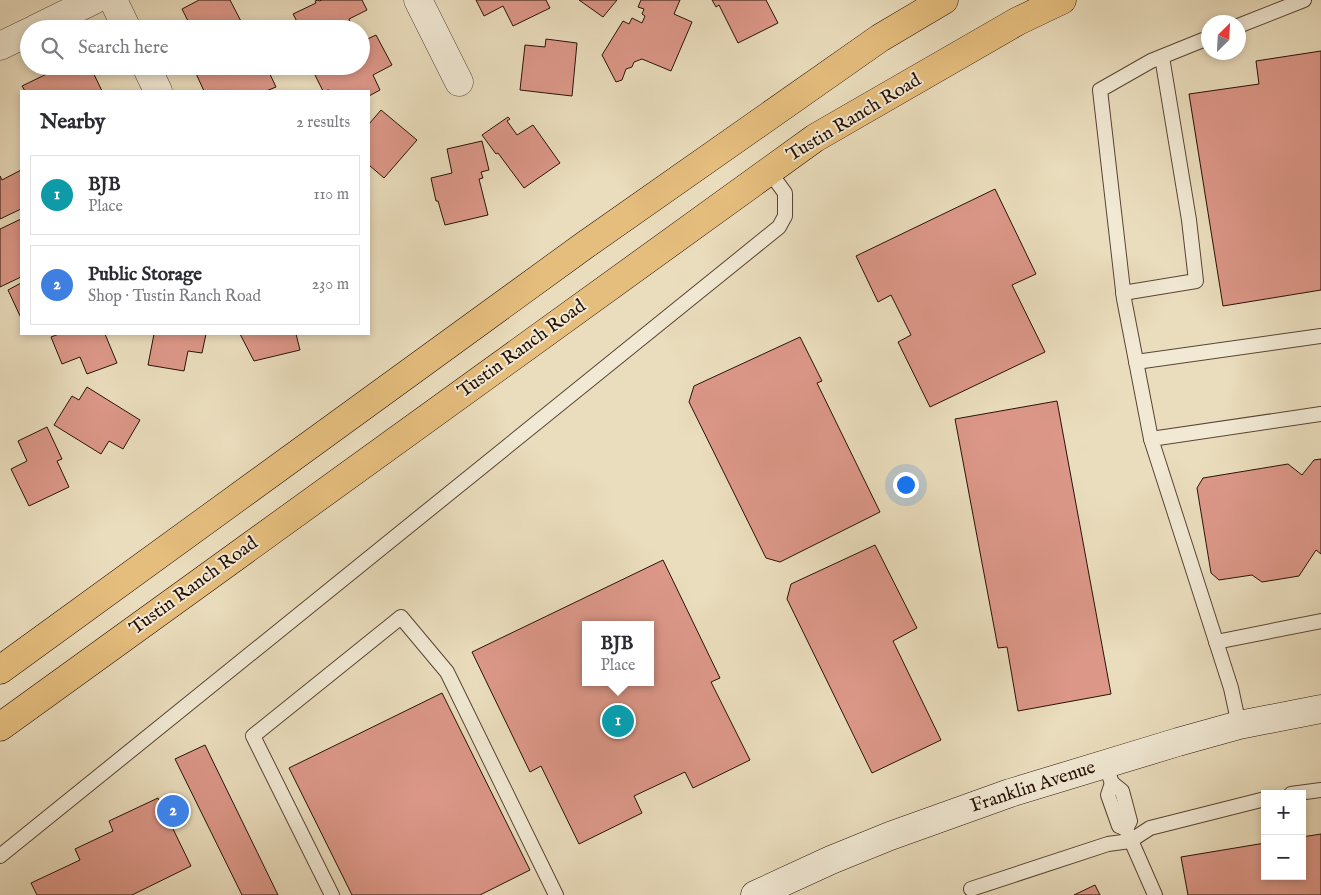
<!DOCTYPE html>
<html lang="en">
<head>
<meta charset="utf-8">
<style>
  body { margin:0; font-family:"IM FELL English",serif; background:#f2f2f3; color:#2b2b33 }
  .controls { position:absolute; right:15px; bottom:15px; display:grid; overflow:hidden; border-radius:0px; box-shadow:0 2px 8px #0003 }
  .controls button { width:45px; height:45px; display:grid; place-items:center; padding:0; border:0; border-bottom:1px solid #e1e1e2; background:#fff; color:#2b2b33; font:25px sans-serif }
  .compass { position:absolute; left:1201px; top:15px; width:45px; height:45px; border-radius:50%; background:#fff; box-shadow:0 2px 8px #0003; rotate:24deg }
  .you { position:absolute; left:905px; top:484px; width:18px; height:18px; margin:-12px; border:4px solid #fff; border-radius:50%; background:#1a73e8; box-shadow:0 0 0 8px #1a73e833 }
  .badge { display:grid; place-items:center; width:32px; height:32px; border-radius:50%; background:#0f766e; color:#fff; font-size:16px; font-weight:700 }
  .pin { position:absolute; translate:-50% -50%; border:2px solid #fff; box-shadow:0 1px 5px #0006 }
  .popup { position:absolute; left:582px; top:621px; width:72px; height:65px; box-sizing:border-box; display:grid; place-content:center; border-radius:0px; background:#fff; filter:drop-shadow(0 1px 4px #0005); font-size:16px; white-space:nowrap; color:#7c7c81 }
  .popup b { font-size:19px; color:#2b2b33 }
  .popup::after { content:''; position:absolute; left:50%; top:100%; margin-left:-10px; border:10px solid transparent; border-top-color:#fff }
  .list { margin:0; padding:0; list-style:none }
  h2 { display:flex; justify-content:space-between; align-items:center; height:65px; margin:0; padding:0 20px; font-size:21px }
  h2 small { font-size:16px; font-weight:400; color:#7c7c81 }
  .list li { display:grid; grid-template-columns:32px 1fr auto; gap:15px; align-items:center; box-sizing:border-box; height:80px; margin:0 10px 10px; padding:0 10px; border:1px solid #e1e1e2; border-radius:0px }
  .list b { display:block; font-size:19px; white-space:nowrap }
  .list p { margin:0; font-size:16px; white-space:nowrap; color:#7c7c81 }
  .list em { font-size:16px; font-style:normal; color:#7c7c81 }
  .icon { flex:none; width:28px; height:28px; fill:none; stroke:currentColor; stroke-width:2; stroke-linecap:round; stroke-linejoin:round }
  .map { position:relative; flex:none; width:1321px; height:895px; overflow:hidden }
  .search { position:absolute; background:#fff; box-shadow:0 2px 8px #0003; left:20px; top:20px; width:350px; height:55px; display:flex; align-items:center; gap:12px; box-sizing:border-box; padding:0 18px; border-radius:28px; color:#7c7c81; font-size:19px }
  .panel { position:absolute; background:#fff; box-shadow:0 2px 8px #0003; left:20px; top:90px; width:350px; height:245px; border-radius:0px }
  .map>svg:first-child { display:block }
  .building { fill:#dc9788; stroke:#281206; fill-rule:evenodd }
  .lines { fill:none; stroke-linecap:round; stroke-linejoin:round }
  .lane-casing { stroke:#584534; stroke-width:16 }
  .street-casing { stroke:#584534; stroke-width:29 }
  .secondary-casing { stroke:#281206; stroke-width:29 }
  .primary-casing { stroke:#281206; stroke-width:29 }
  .lane { stroke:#f1e9d4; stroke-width:14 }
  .street { stroke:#f1e9d4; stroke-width:28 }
  .secondary { stroke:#f1e9d4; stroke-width:28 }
  .primary { stroke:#e5be7e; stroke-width:28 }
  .labels { text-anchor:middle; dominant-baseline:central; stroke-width:4; stroke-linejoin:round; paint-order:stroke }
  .street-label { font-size:19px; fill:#281206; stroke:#f1e9d4 }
</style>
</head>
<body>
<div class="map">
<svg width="1321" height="895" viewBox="0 0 1321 895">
  <rect width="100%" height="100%" fill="#eaddbd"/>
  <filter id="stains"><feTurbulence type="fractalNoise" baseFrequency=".004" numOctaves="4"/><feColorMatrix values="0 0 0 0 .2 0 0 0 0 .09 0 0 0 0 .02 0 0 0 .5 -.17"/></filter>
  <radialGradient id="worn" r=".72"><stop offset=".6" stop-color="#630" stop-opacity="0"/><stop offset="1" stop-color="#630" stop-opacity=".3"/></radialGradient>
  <!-- building -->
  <g class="building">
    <path d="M 199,0 L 230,0 L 245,29 L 187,29 L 191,27 L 182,9 Z"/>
    <path d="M 318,0 L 319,1 L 322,0 L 362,0 L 367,10 L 349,19 L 353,29 L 301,29 L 293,14 L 316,3 L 315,1 Z"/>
    <path d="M 476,0 L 546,0 L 550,8 L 513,26 L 503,6 L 484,16 Z"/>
    <path d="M 579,0 L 617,0 L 603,17 Z"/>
    <path d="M 641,0 L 680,0 L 674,14 L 692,22 L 671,71 L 642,59 L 634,62 L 632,67 L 626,69 L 622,80 L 616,82 L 602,55 L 623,21 L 629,24 L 632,18 L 642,23 L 645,16 L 642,14 L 644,9 L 638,7 Z"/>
    <path d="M 712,0 L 766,0 L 778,23 L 738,43 L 719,5 L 716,7 Z"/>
    <path d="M 376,35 L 392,65 L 373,75 L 380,90 L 369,96 L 369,91 L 329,91 L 329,90 L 323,91 L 314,73 L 326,66 L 361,66 L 361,42 Z"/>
    <path d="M 546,39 L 577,43 L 572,96 L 520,90 L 525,45 L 545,47 Z"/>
    <path d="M 1321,51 L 1321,290 L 1223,306 L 1189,94 L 1259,84 L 1256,61 Z"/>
    <path d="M 63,66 L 90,66 L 102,91 L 25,91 L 22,86 Z"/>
    <path d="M 195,66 L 277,66 L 268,70 L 276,87 L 266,91 L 204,91 L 193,67 Z"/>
    <path d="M 381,110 L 417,140 L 384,178 L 369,165 L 369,124 Z"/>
    <path d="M 508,117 L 510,119 L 507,121 L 517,135 L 533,125 L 560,163 L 524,188 L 498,153 L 496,154 L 482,135 Z"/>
    <path d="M 482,141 L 489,170 L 481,172 L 483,178 L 479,179 L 488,215 L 445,225 L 438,201 L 436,201 L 431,178 L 452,173 L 447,149 Z"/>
    <path d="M 21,170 L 21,209 L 0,219 L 0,176 L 2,180 Z"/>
    <path d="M 995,189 L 1036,274 L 1012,285 L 1045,352 L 930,407 L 898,342 L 911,335 L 891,295 L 878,302 L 856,256 Z"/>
    <path d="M 21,219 L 21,277 L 0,287 L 0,229 Z"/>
    <path d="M 21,283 L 21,318 L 8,290 Z"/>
    <path d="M 59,334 L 105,334 L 117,363 L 87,374 L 80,357 L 62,364 L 51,337 Z"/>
    <path d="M 154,334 L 206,334 L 202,353 L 188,351 L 184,371 L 148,365 Z"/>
    <path d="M 240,334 L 296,334 L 300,350 L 254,361 Z"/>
    <path d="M 800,337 L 822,381 L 817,383 L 880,512 L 780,562 L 766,558 L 689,402 L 694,386 Z"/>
    <path d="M 87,387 L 140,420 L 123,449 L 109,441 L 101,454 L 54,425 L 72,396 L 79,400 Z"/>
    <path d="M 1057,401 L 1111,694 L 1018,711 L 1007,647 L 998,648 L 955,419 Z"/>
    <path d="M 47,427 L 62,459 L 57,461 L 69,487 L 29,506 L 11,469 L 27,461 L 18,441 Z"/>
    <path d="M 1321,459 L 1321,554 L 1316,550 L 1299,576 L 1262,582 L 1252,575 L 1219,580 L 1211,573 L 1197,488 L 1203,478 L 1288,464 L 1302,475 L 1314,460 Z"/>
    <path d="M 875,545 L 917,628 L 893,641 L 941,740 L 872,773 L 787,599 L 791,584 Z"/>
    <path d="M 663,560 L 720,678 L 711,682 L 750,760 L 693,788 L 685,772 L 634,796 L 642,813 L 579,844 L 541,766 L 530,772 L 472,652 ZM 586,625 L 650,625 L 650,682 L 586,682 Z"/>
    <path d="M 442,693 L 530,870 L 480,895 L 352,895 L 289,768 Z"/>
    <path d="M 205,745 L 278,895 L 242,895 L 175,759 Z"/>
    <path d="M 158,798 L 191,866 L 132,895 L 37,895 L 31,883 L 80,860 L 75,849 L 113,831 L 109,821 Z"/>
    <path d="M 1321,834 L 1321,895 L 1188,895 L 1181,857 L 1265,843 L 1265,876 L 1302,876 L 1302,837 Z"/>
    <path d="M 1095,885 L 1100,895 L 1074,895 Z"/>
  </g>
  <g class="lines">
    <defs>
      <g id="lane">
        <path d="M 1238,26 L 1304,0"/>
        <path d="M 1123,293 L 1196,281 L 1189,220 L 1162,57"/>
        <path d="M 1136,362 L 1321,336"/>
        <path d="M 1151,439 L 1124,299 L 1100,90 L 1151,61 L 1208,38"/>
        <path d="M 1216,642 L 1321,621"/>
        <path d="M 1239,725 L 1231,688 L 1151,439 L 1321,414"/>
        <path d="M 1105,764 L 1112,783 L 1122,791 L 1130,821 L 1126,829 L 1155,895"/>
        <path d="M 1112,783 L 1108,795 L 1119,826 L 1126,829"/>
        <path d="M 1291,794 L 1321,790"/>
        <path d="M 0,856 L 779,227 L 785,216 L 785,193 L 769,171"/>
        <path d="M 971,889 L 1108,844 L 1130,841 L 1150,828 L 1265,799"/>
        <path d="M 332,895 L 253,736 L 401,617 L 447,672 L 556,895"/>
      </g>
      <g id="street">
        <path d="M 113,0 L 127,29"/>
        <path d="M 418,0 L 459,82"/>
        <path d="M 35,29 L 94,0"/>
        <path d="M 0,46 L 29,32"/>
        <path d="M 146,66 L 158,91"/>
      </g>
      <path id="secondary" d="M 755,895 L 831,860 L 890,836 L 1010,793 L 1178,742 L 1239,725 L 1321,709"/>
      <g id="primary">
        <path d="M 0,670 L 585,245 L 880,38 L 944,0"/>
        <path d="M 0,727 L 815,138 L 1018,21 L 1062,0"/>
      </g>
    </defs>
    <!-- lane casing -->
    <use href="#lane" class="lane-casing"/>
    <!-- street casing -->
    <use href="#street" class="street-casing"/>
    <!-- secondary casing -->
    <use href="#secondary" class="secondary-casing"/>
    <!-- primary casing -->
    <use href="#primary" class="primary-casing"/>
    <!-- lane -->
    <use href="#lane" class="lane"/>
    <!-- street -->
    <use href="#street" class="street"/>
    <!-- secondary -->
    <use href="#secondary" class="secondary"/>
    <!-- primary -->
    <use href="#primary" class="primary"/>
  </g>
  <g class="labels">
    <!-- street labels -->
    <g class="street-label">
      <text transform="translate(854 118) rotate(-31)">Tustin Ranch Road</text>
      <text transform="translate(522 349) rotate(-36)">Tustin Ranch Road</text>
      <text transform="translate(194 586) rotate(-36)">Tustin Ranch Road</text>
      <text transform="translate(1033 787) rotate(-18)">Franklin Avenue</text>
    </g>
  </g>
  <rect width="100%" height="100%" filter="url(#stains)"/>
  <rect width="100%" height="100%" fill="url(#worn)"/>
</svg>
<div class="controls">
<button>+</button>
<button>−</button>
</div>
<svg class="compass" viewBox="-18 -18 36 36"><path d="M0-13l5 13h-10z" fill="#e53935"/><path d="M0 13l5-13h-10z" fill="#7c7c81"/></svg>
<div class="you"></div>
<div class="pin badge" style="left:618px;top:721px;background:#0f9aa8">1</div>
<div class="popup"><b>BJB</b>Place</div>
<div class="pin badge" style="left:173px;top:811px;background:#3f7fe0">2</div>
<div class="search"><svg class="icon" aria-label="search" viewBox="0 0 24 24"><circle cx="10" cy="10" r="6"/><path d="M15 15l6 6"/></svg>Search here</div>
<section class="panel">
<h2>Nearby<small>2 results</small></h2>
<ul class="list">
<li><span class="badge" style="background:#0f9aa8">1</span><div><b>BJB</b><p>Place</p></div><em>110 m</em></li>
<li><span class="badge" style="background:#3f7fe0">2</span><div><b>Public Storage</b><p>Shop · Tustin Ranch Road</p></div><em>230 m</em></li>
</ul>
</section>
</div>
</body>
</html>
